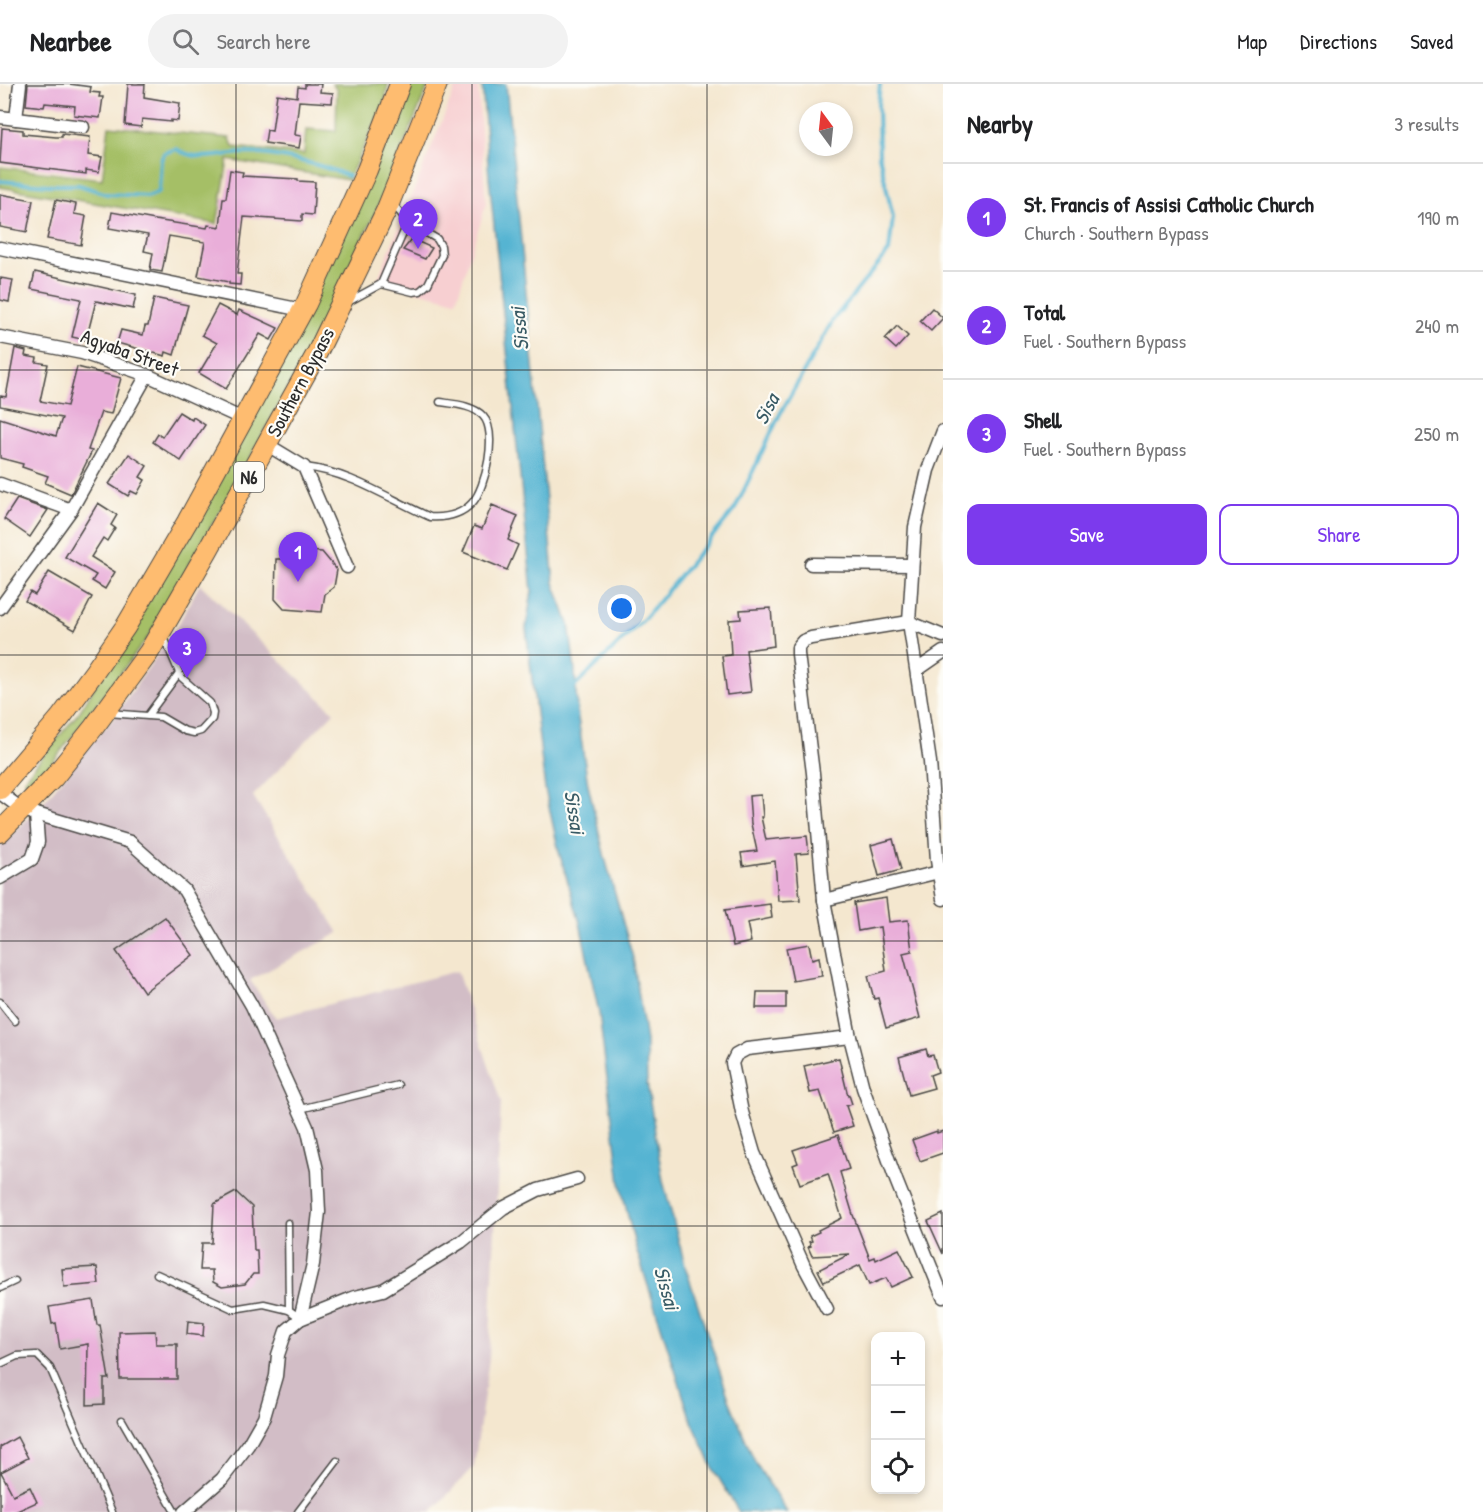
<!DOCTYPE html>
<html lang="en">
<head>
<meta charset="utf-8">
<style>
  body { margin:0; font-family:"Patrick Hand",sans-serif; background:#f2f2f2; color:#202124 }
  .controls { position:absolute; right:18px; bottom:18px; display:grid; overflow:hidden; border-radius:12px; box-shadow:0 3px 9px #0003 }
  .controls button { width:54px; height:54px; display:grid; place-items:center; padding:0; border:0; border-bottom:2px solid #e0e0e0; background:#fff; color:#202124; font:30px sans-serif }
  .compass { position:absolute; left:799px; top:18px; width:54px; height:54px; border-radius:50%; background:#fff; box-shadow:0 3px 9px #0003; rotate:345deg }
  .you { position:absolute; left:622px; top:525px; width:21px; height:21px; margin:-15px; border:4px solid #fff; border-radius:50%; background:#1a73e8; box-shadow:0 0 0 9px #1a73e833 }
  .badge { display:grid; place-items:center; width:39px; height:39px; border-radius:50%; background:#7c3aed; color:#fff; font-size:20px; font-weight:700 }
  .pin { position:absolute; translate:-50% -50px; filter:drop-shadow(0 2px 3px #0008) }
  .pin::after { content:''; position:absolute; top:32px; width:21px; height:18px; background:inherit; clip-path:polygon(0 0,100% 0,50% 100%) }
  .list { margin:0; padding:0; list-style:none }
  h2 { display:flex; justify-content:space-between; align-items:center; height:78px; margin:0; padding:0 24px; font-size:26px }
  h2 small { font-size:20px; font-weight:400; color:#757577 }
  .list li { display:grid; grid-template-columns:39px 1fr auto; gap:18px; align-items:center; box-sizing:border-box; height:108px; padding:0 24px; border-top:2px solid #e0e0e0 }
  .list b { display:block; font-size:22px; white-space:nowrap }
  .list p { margin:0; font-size:20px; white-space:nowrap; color:#757577 }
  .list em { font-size:20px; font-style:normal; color:#757577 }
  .actions { display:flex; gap:12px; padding:18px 24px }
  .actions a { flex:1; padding:14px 0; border:2px solid #7c3aed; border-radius:12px; text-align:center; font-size:21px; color:#7c3aed }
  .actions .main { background:#7c3aed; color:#fff }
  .icon { flex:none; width:33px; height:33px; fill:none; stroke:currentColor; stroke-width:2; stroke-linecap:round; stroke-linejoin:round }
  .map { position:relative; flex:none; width:943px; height:1428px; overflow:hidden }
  header { display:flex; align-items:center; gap:36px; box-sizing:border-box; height:84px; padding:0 30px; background:#fff; border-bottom:2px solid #e0e0e0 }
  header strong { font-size:28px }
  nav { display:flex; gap:33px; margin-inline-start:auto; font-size:21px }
  .search { width:420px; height:54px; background:#f2f2f2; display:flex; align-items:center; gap:15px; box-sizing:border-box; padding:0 21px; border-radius:33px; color:#757577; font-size:22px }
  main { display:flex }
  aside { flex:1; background:#fff }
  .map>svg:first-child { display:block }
  .built { fill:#f7cfd1 }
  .industrial { fill:#d2bdc6 }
  .green { fill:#a5bf66; stroke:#687548; stroke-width:1.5 }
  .water { fill:#54b4d2; stroke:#40707e; stroke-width:1.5 }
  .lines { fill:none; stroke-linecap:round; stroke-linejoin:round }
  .stream { stroke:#54b4d2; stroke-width:4 }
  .building { fill:#e9aed9 }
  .service-casing { stroke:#494744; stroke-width:9 }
  .minor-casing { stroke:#494744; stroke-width:15 }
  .trunk-casing { stroke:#494744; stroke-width:22 }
  .service { stroke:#fff; stroke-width:6 }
  .minor { stroke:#fff; stroke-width:12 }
  .trunk { stroke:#febc70; stroke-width:20 }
  .grid { fill:none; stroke:#2b2b2b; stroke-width:1.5; stroke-opacity:0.55 }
  .labels { text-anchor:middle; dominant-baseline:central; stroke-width:4.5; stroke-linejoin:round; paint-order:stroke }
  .shield { fill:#fdfcf7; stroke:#6a6a68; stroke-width:1.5 }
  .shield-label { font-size:18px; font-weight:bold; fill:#2b2b2b }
  .street-label { font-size:20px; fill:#2b2b2b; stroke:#fdfcf7 }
  .water-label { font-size:21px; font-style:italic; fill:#395b65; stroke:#fdfcf7 }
</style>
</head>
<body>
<header>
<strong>Nearbee</strong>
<div class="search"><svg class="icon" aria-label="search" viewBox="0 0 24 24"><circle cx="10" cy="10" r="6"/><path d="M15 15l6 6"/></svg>Search here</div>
<nav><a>Map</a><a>Directions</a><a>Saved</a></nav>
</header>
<main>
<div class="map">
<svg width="943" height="1428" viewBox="0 0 943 1428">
  <rect width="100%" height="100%" fill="#fdfcf7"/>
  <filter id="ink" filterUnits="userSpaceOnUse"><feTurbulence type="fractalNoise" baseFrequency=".0167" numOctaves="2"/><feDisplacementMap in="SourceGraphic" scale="12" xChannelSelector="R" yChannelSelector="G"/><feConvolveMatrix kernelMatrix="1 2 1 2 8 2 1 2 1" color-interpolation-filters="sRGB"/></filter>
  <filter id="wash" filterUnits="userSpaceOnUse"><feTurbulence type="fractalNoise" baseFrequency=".008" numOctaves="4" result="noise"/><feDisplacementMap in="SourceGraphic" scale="24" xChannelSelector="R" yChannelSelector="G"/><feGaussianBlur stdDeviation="1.35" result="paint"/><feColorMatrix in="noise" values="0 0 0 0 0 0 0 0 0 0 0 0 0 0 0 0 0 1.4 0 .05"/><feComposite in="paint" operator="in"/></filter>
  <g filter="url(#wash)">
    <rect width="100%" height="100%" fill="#f4e7cf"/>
    <!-- built -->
    <path class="built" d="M 457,0 L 478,0 L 486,121 L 456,217 L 377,197 Z"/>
    <!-- industrial -->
    <path class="industrial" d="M 200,500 L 334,628 L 253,712 L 339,849 L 250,896 L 276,934 L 457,887 L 501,1018 L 489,1274 L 474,1383 L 431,1428 L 0,1428 L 0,763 L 40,722 L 115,632 L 179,539 Z"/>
    <!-- green -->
    <g class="green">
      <path d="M 332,0 L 388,0 L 385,18 L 348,96 L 228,76 L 217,140 L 0,103 L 0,83 L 102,95 L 109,42 L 230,54 L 233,63 L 304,70 L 306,45 L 336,47 L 337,6 Z"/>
      <path d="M 408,0 L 429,0 L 376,127 L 315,254 L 242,388 L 148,553 L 32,705 L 24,695 L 80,627 L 179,463 Z"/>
    </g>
    <!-- water -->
    <path class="water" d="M 482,0 L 506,0 L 554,499 L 569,540 L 575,587 L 577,627 L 588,701 L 605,774 L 633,874 L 646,957 L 647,999 L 663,1097 L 686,1185 L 730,1318 L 755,1378 L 787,1428 L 739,1428 L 714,1386 L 690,1333 L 635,1161 L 620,1099 L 599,929 L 580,839 L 559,768 L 545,705 L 526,544 L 532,507 L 489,93 Z"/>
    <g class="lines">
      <!-- stream -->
      <g class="stream">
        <path d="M 0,97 L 48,101 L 79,101 L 107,110 L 150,112 L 159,107 L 161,76 L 164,69 L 176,65 C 200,79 218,70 244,69 C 273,69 321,80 348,92"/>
        <path d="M 572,605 L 645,534 L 735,425 L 780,330 L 833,236 L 889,167 L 893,133 L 879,71 L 878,21 L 880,0"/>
      </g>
    </g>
    <g id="blocks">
      <!-- building -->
      <g class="building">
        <path d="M 28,0 L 69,0 L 91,3 L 90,8 L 100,9 L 99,13 L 103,13 L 100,34 L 74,31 L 75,22 L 45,19 L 44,23 L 26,21 Z"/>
        <path d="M 128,0 L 145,0 L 144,13 L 180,19 L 178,37 L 171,36 L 171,38 L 142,35 L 141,43 L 125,41 Z"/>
        <path d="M 305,0 L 321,0 L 320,8 L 333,9 L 332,19 L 299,17 L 295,51 L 301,52 L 299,64 L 265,59 L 267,46 L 272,47 L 277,10 L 297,13 L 298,3 L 305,4 Z"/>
        <path d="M 2,44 L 23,46 L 23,50 L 56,53 L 62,53 L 62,50 L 90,53 L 88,71 L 102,73 L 99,88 L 86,86 L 86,90 L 0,79 Z"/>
        <path d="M 230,86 L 243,88 L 242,92 L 298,95 L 298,97 L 315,98 L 313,131 L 302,130 L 302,137 L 244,133 L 237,190 L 241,190 L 240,201 L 229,200 L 229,198 L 198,192 L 205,158 L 169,152 L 162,188 L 150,186 L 153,169 L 144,167 L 148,151 L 109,144 L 112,128 L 155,136 L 207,144 L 208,141 L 220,143 L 223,114 L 226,114 Z"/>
        <path d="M 0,110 L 33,116 L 27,148 L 0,143 Z"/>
        <path d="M 56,116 L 76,120 L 74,130 L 86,132 L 81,161 L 47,155 Z"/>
        <path d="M 412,155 L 432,164 L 425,175 L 403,166 Z"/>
        <path d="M 35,188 L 136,211 L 133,225 L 96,217 L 86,256 L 72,253 L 81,215 L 31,205 Z"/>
        <path d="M 0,194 L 13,196 L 9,218 L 0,216 Z"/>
        <path d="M 154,214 L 188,221 L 174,271 L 166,268 L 165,272 L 117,259 L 121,246 L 143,251 L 145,242 L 148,242 Z"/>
        <path d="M 218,221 L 237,231 L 239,226 L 278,244 L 271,256 L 260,250 L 226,305 L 199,289 L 217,259 L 202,251 Z"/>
        <path d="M 932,224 L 943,234 L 931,247 L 920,237 Z"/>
        <path d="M 897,242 L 908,252 L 896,265 L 885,255 Z"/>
        <path d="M 15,264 L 26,267 L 25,272 L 37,274 L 36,278 L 48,280 L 40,317 L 67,322 L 77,283 L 121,294 L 111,330 L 101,328 L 88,366 L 92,367 L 71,410 L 45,399 L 48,392 L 22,383 L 23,380 L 0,374 L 0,334 L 56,352 L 62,334 L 0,322 L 0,312 L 6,313 Z"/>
        <path d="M 179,328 L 192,336 L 193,333 L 205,341 L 181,377 L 153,358 L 158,350 L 162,353 Z"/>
        <path d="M 129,370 L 147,382 L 140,393 L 145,396 L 137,410 L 131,407 L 128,412 L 109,400 Z"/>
        <path d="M 17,415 L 48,426 L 30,453 L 4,435 Z"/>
        <path d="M 98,419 L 117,431 L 111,441 L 115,444 L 107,457 L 103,454 L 91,473 L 115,488 L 105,505 L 92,497 L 96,491 L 65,473 Z"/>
        <path d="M 492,421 L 518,432 L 508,456 L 518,461 L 507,486 L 463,468 L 474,442 L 482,445 Z"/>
        <path d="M 306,467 L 322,468 L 337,486 L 334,503 L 325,510 L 322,528 L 284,525 L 275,515 L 276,475 L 296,475 Z"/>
        <path d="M 49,488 L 92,513 L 75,546 L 25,517 L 30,508 L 35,511 Z"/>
        <path d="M 771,524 L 774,562 L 746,566 L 751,608 L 727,611 L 722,572 L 731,571 L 729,536 L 741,535 L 740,526 Z"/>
        <path d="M 761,711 L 763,733 L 761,733 L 766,756 L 807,752 L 809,769 L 796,770 L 800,816 L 778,817 L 775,777 L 743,782 L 741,769 L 757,767 L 751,740 L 749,712 Z"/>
        <path d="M 893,755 L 901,786 L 879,792 L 871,761 Z"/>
        <path d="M 886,814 L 889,838 L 908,836 L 912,867 L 903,869 L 920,934 L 886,944 L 878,914 L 874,915 L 868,892 L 886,887 L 880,843 L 858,847 L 854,819 Z"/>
        <path d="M 770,820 L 772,834 L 747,839 L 751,858 L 733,862 L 725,826 Z"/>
        <path d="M 165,833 L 193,871 L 144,908 L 116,867 Z"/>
        <path d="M 809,860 L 812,875 L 819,873 L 822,892 L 793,897 L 786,864 Z"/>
        <path d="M 757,908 L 786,908 L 786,924 L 756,924 Z"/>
        <path d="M 926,965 L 928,972 L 933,971 L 938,988 L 930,991 L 934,1004 L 909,1011 L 899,973 Z"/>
        <path d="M 839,974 L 848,1012 L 849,1011 L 852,1020 L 846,1022 L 853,1042 L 834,1048 L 820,1007 L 810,1009 L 804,982 Z"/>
        <path d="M 937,1047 L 937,1049 L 943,1047 L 943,1069 L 920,1077 L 912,1056 Z"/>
        <path d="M 838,1051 L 849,1085 L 840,1088 L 853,1131 L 870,1175 L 875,1173 L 876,1176 L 899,1165 L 913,1193 L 891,1203 L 886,1194 L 869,1201 L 860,1181 L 824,1198 L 818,1186 L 850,1170 L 812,1172 L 808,1163 L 811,1162 L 809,1158 L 812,1157 L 810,1152 L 819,1148 L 818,1146 L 842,1134 L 828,1090 L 800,1100 L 793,1081 L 798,1079 L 793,1066 Z"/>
        <path d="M 236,1108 L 252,1123 L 254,1166 L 257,1166 L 258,1190 L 253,1190 L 245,1200 L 222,1203 L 213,1198 L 212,1186 L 200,1186 L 202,1159 L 212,1159 L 214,1120 Z"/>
        <path d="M 943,1130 L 943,1170 L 928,1137 Z"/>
        <path d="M 97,1183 L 99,1200 L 64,1203 L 62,1185 Z"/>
        <path d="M 93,1216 L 97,1241 L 100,1241 L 109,1295 L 104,1295 L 104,1320 L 87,1321 L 88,1260 L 60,1265 L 56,1239 L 52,1240 L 49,1223 Z"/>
        <path d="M 188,1237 L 204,1239 L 203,1252 L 187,1250 Z"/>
        <path d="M 155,1247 L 156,1260 L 177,1260 L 177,1295 L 120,1295 L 119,1248 Z"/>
        <path d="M 17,1353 L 28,1374 L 1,1388 L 13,1411 L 30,1403 L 37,1418 L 15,1428 L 0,1428 L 0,1363 Z"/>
      </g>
    </g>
  </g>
  <g filter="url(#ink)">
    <use href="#blocks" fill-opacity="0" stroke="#494744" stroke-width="1.5"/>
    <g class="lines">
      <defs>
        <g id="service">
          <path d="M 381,200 L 413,208 L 420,207 L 428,200 L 442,171 L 441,162 L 437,155 L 408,138"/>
          <path d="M 348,218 L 381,200 L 408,138 L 393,120"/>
          <path d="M 305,383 C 350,388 389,415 430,433 C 445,434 461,431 472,419 C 486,404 498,348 483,332 C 473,321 453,320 440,318"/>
          <path d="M 108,629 L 161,633 L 185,647 L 194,649 L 201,647 L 212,635 L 213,629 L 210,619 L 181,593 L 163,551"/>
          <path d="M 148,631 L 179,589"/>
          <path d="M 0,918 L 15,937"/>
          <path d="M 300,1025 L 398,1001"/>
          <path d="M 288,1139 L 289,1226"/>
          <path d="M 157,1190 L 233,1225 L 264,1220 L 289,1226 L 300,1234"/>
          <path d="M 0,1204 L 15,1197"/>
          <path d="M 0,1280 L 17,1272 L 37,1271 L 50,1284 L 112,1428"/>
          <path d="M 122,1336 L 175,1428"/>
          <path d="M 298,1428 L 337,1377"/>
        </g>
        <g id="minor">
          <path d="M 0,33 L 83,43"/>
          <path d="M 16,35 L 20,0"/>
          <path d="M 0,164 L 302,226"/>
          <path d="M 0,253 L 82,269 L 147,291 L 243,335"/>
          <path d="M 943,347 L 928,386 L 915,443 L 909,538 L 930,678 L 937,776 L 943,815"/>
          <path d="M 266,360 L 304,383 L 347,483"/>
          <path d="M 0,400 L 71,426"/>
          <path d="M 811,480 L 912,481"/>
          <path d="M 0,524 L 71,426 L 147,291"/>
          <path d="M 943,552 L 909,538 L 811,554 L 803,557 L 798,563 L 798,570 L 813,689 L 824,816 L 850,953 L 863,1004 L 896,1096 L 943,1213"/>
          <path d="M 917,586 L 943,568"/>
          <path d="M 0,709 L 23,726 L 130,758 L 184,806 L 252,922 L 307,1043 L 317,1086 L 319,1128 L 313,1180 L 300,1235"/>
          <path d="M 0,794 L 32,775 L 38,758 L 36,730"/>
          <path d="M 824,816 L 939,788"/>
          <path d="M 827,1225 L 804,1182 L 754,1069 L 742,1028 L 732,979 L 736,971 L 747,965 L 850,953"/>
          <path d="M 184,1428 L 222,1395 L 248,1361 L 264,1333 L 276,1292 L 278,1271 L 286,1247 L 300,1235 L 355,1213 L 383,1206 L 461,1158 L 503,1124 L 538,1106 L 577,1095"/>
        </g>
        <g id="trunk">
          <path d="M 0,705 L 61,633 L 95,587 L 126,542 L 187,438 L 306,220 L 367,86 L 400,0"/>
          <path d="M 0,748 L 54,693 L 94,643 L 149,568 L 208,466 L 317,269 L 386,127 L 437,0"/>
        </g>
      </defs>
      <!-- service casing -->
      <use href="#service" class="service-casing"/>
      <!-- minor casing -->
      <use href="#minor" class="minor-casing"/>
      <!-- trunk casing -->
      <use href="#trunk" class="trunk-casing"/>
      <!-- service -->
      <use href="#service" class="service"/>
      <!-- minor -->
      <use href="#minor" class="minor"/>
      <!-- trunk -->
      <use href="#trunk" class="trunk"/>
    </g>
  </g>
  <!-- grid -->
  <path class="grid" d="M 236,0 L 236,1428M 472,0 L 472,1428M 707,0 L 707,1428M 0,286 L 943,286M 0,571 L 943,571M 0,857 L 943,857M 0,1142 L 943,1142"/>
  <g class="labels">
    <!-- shield labels -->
    <rect class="shield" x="234" y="378" width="30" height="30" rx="4.5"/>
    <g class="shield-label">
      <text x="249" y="393">N6</text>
    </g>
    <!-- street labels -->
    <g class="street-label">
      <text transform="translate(130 268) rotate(20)">Agyaba Street</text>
      <text transform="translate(300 298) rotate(-62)">Southern Bypass</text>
    </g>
    <!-- water labels -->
    <g class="water-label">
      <text transform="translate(519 245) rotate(-96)">Sissai</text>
      <text transform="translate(766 325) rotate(-63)">Sisa</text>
      <text transform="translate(575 728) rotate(81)">Sissai</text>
      <text transform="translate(667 1204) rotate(74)">Sissai</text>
    </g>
  </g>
</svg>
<div class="controls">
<button>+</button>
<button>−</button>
<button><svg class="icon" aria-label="locate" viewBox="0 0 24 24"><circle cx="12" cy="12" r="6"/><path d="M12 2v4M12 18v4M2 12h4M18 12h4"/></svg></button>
</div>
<svg class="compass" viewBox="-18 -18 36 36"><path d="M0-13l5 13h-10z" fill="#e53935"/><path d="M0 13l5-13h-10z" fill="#757577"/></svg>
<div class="you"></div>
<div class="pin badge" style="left:298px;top:498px">1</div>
<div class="pin badge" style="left:418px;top:165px">2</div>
<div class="pin badge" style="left:187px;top:594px">3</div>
</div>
<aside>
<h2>Nearby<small>3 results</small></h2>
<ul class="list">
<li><span class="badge">1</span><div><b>St. Francis of Assisi Catholic Church</b><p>Church · Southern Bypass</p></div><em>190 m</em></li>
<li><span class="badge">2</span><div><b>Total</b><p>Fuel · Southern Bypass</p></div><em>240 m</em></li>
<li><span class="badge">3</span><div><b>Shell</b><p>Fuel · Southern Bypass</p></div><em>250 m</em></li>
</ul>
<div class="actions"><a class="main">Save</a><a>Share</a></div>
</aside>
</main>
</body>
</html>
